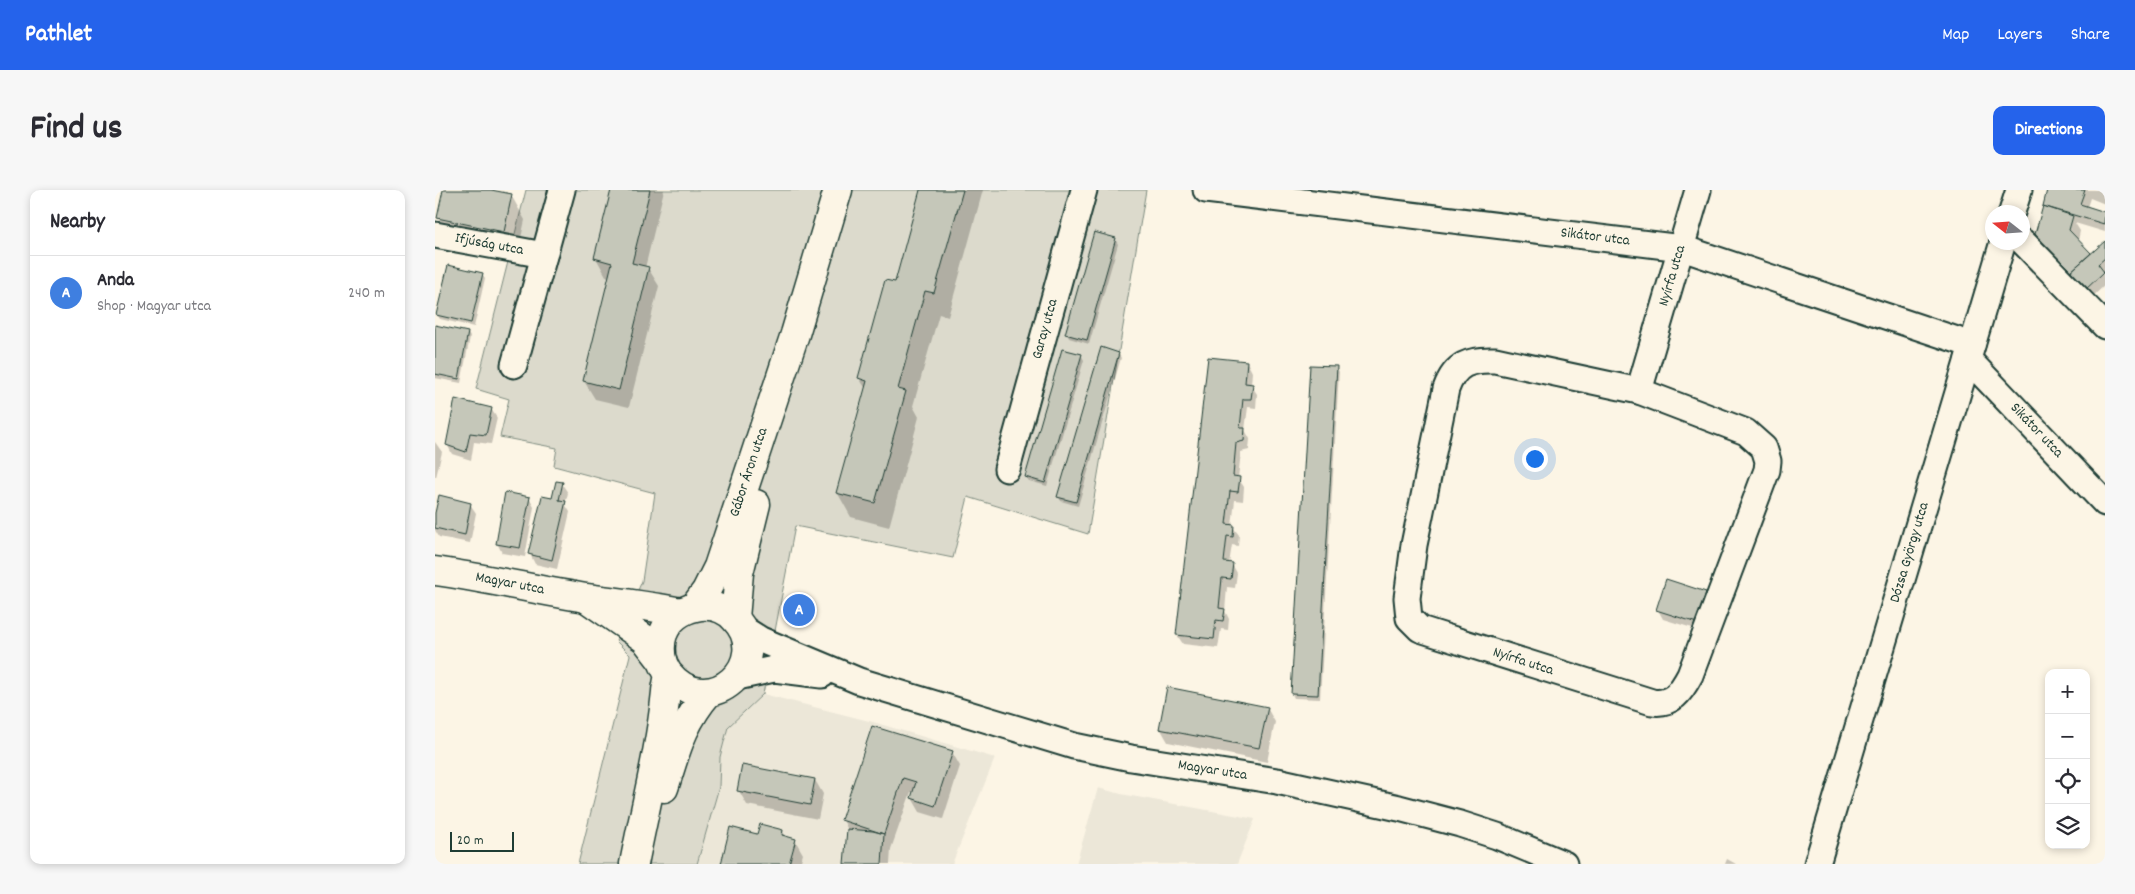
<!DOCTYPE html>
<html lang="en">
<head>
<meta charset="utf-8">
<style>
  body { margin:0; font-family:Dekko,sans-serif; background:#f7f7f7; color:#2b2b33 }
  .controls { position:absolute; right:15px; bottom:15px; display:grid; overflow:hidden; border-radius:10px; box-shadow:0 2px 8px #0003 }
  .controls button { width:45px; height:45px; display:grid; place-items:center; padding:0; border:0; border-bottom:1px solid #e1e1e2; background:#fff; color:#2b2b33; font:25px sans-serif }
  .compass { position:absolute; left:1550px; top:15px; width:45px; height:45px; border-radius:50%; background:#fff; box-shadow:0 2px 8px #0003; rotate:287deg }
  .scale { position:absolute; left:15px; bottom:12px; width:64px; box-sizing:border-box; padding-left:5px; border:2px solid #1f3d34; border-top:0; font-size:14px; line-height:18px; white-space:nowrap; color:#1f3d34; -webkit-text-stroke:4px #fcf5e5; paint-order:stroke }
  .you { position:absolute; left:1099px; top:268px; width:18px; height:18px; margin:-12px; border:4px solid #fff; border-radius:50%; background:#1a73e8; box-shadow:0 0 0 8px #1a73e833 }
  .badge { display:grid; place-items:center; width:32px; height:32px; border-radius:50%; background:#2563eb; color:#fff; font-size:16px; font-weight:700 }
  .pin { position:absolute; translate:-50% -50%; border:2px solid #fff; box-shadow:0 1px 5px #0006 }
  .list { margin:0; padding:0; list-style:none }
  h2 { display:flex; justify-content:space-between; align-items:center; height:65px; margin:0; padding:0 20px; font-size:21px }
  h2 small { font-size:16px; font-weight:400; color:#7c7c81 }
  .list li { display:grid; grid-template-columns:32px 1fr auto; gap:15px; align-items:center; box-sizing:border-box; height:75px; padding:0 20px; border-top:1px solid #e1e1e2 }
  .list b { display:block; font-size:19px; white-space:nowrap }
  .list p { margin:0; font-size:16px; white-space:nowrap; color:#7c7c81 }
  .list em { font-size:16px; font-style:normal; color:#7c7c81 }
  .icon { flex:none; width:28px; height:28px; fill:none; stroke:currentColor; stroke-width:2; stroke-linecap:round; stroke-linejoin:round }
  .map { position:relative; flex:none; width:1670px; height:674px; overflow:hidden; border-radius:10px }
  header { display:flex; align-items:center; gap:30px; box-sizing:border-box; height:70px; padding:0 25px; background:#2563eb; color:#fff }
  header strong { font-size:24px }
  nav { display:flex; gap:28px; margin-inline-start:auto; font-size:18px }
  .intro { display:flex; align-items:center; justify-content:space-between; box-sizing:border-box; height:120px; padding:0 30px }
  h1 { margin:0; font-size:35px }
  .button { padding:12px 22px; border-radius:10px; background:#2563eb; color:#fff; font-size:18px; font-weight:700 }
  main { display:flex; gap:30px; padding:0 30px }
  aside { flex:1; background:#fff; border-radius:10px; box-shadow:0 2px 8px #0003 }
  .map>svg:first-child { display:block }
  .built { fill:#ece7d8 }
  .green { fill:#dcdacc; stroke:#7e8c80 }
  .shadow { fill:#0003 }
  .building { fill:#c5c7b9; stroke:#1f3d34 }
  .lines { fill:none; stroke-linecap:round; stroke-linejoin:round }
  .minor-casing { stroke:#1f3d34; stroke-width:29 }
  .major-casing { stroke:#1f3d34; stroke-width:31 }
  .minor { stroke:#fcf5e5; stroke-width:25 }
  .major { stroke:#fcf5e5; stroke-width:28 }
  .labels { text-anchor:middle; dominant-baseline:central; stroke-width:4; stroke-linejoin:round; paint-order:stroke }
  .street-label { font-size:15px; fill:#1f3d34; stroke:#fcf5e5 }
</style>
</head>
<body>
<header>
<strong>Pathlet</strong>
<nav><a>Map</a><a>Layers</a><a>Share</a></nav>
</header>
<div class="intro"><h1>Find us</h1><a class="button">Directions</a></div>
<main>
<aside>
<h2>Nearby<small></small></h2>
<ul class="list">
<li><span class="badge" style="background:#3f7fe0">A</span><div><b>Anda</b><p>Shop · Magyar utca</p></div><em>240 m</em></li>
</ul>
</aside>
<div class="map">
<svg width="1670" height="674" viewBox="0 0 1670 674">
  <rect width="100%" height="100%" fill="#fcf5e5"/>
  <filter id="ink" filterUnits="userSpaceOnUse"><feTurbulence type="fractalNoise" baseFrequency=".02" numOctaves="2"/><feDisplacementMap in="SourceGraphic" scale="10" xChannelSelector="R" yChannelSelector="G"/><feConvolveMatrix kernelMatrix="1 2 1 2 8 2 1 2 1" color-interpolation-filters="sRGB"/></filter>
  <g filter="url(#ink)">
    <!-- built -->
    <g class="built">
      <path d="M 328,504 L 438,532 L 560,568 L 517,674 L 262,674 L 284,597 L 285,567 L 293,537 Z"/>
      <path d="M 663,598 L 686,604 L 820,629 L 802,674 L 641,674 Z"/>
    </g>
    <!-- green -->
    <path class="green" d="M 91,0 L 711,0 L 653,344 L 533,307 L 518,368 L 360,336 L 328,504 L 293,537 L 285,567 L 284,597 L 262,674 L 143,674 L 195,465 L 181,451 L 207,391 L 220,303 L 119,276 L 122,258 L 65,247 L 74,209 L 41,199 Z"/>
    <!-- shadow -->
    <g class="shadow">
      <path d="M 9,0 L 50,0 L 76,5 L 90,30 L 82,66 L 17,52 L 3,28 Z"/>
      <path d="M 177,0 L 229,0 L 210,78 L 213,78 L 224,96 L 194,217 L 160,209 L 149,191 L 174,87 L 171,86 L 161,68 Z"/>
      <path d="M 487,0 L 548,0 L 513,127 L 504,124 L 478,216 L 484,227 L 454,337 L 416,327 L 402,302 L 431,199 L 424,188 L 461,93 Z"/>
      <path d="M 1614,0 L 1670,0 L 1670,14 L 1655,8 L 1652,17 L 1670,24 L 1670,42 L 1640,33 L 1645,41 L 1643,51 L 1656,65 L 1670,53 L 1670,81 L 1668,83 L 1670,95 L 1655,109 L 1601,44 Z"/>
      <path d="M 680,49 L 683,54 L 654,154 L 634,148 L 632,143 Z"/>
      <path d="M 47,84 L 50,88 L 39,137 L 5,129 L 2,125 Z"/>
      <path d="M 0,140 L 33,143 L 35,147 L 26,193 L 0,188 Z"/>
      <path d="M 684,164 L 686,168 L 643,316 L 626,311 L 623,306 Z"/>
      <path d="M 646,165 L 649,170 L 612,296 L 594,291 L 591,287 Z"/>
      <path d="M 812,172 L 817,182 L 816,195 L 822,204 L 821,218 L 813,217 L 810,240 L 815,249 L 814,260 L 806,262 L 803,288 L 809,297 L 808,311 L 800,310 L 797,336 L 804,345 L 803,356 L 797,355 L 794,374 L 797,374 L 802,383 L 800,398 L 792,397 L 790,421 L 794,429 L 793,440 L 786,439 L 783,458 L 748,454 L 742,445 Z"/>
      <path d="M 902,178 L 904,182 L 885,509 L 859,508 L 857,504 Z"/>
      <path d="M 56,219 L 62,228 L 56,254 L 39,252 L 36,270 L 17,264 L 12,254 Z"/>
      <path d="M 0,252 L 7,262 L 1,287 L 0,287 Z"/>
      <path d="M 127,294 L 133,303 L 130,314 L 135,322 L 122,379 L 100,374 L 95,364 L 118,309 Z"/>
      <path d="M 94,308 L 99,317 L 90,367 L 67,363 L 62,353 Z"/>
      <path d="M 35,314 L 41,323 L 35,353 L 4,347 L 0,340 L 0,329 Z"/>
      <path d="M 1271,403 L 1276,412 L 1267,441 L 1228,429 L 1223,420 Z"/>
      <path d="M 832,518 L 840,532 L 832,572 L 733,552 L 725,538 Z"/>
      <path d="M 437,537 L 517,562 L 525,576 L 508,629 L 485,622 L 477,608 L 479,602 L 476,602 L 456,659 L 455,674 L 410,674 L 413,640 L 408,630 Z"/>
      <path d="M 380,590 L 388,604 L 383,629 L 312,615 L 304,601 Z"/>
      <path d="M 348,641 L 351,648 L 360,650 L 368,664 L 365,674 L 287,674 L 323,645 Z"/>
      <path d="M 1292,669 L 1301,674 L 1290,674 Z"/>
    </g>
    <!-- building -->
    <g class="building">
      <path d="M 8,0 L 56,0 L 77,4 L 69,42 L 2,28 Z"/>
      <path d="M 176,0 L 215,0 L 197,73 L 214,77 L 184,200 L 148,191 L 177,73 L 159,68 Z"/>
      <path d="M 485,0 L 528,0 L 499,103 L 490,101 L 463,199 L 471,201 L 440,313 L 401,303 L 432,191 L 423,188 L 450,90 L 460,92 Z"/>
      <path d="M 1612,0 L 1650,0 L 1645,14 L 1670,22 L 1669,34 L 1608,16 Z"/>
      <path d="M 1608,16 L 1638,26 L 1634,40 L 1656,63 L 1633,84 L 1602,53 L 1600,44 Z"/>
      <path d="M 659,42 L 681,48 L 652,150 L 630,144 Z"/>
      <path d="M 1670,51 L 1670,68 L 1663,74 L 1669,82 L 1649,101 L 1633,84 Z"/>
      <path d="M 13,75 L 48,83 L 36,133 L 1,125 Z"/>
      <path d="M 0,135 L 33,142 L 24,189 L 0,184 Z"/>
      <path d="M 666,157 L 684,163 L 641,312 L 622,307 Z"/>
      <path d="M 627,159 L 647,164 L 610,293 L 590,287 Z"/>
      <path d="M 773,167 L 812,171 L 810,193 L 818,194 L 816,209 L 808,209 L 805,238 L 810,238 L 809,251 L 801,253 L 798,286 L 805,287 L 803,302 L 795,301 L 791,334 L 799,335 L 798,347 L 792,346 L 789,372 L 798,373 L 796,389 L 787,388 L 784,418 L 790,419 L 788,431 L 781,430 L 779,449 L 741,445 Z"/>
      <path d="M 875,175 L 902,176 L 883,505 L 856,504 Z"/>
      <path d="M 20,209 L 57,218 L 51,245 L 35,243 L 31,262 L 11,255 Z"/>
      <path d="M 121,291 L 128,292 L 124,310 L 131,311 L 117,370 L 93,364 L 107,306 L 117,308 Z"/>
      <path d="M 70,302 L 95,307 L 85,358 L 61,354 Z"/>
      <path d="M 4,305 L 36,313 L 30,345 L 0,338 L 0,323 Z"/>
      <path d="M 1231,389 L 1271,402 L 1262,433 L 1221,420 Z"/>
      <path d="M 732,497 L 833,517 L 824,558 L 724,539 Z"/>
      <path d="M 437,536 L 518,561 L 500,616 L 476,608 L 481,592 L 468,588 L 449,644 L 406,630 Z"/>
      <path d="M 307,575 L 380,589 L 375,615 L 302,601 Z"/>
      <path d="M 325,634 L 348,640 L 347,645 L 361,649 L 354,674 L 286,674 L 295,637 L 322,644 Z"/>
      <path d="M 412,639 L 438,641 L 449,644 L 447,674 L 409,674 Z"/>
    </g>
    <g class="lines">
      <defs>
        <g id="minor">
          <path id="s1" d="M 771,0 L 1247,58 L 1537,155"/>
          <path d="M 1577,22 L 1584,0"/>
          <path id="s2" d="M 0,45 L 109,65"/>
          <path d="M 1588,52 L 1670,136"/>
          <path id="s3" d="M 1533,169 L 1670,313"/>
          <path d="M 1060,170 L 1204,201 L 1311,242 L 1329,258 L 1333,271 L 1332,280 L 1255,485 C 1246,502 1237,515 1217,512 L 985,439 L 974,428 L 972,408 L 979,355 L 1011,199 C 1020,174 1034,169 1060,170 Z"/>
          <path d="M 79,175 L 127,0"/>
          <path id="s4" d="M 1204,201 L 1263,0"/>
          <path id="s5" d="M 572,279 L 649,0"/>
          <path id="s6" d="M 307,438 L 326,450 L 424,491 L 639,556 L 696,568 L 842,591 L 964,618 L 1025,634 L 1062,646 L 1129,674"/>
          <path d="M 302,487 L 339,479 L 387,485"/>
          <path id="s7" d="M 1382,674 L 1568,52"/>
        </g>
        <g id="major">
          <path id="s8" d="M 0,381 C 51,388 101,400 151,408 C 183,412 214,416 246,422"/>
          <path d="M 154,410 L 210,449 L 227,471"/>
          <path id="s9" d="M 260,416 L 271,401 L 283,377 L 360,144 L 403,0"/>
          <path d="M 300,428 L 304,383 L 321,314"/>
          <path d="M 229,598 C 241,561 247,533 274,502"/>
          <path d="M 199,674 C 210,617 225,560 231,502 C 231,497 234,489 233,484 C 232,480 229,477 228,473 C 225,465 225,452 228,444 C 239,415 279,406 300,429 C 340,471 274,534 233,483"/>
        </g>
      </defs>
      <!-- minor casing -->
      <use href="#minor" class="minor-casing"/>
      <!-- major casing -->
      <use href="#major" class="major-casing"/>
      <!-- minor -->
      <use href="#minor" class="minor"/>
      <!-- major -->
      <use href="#major" class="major"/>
    </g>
  </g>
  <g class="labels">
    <!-- street labels -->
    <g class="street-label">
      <text stroke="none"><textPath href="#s1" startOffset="392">Sikátor utca</textPath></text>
      <text stroke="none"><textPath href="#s2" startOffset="55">Ifjúság utca</textPath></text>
      <text stroke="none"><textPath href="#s4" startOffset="120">Nyírfa utca</textPath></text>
      <text stroke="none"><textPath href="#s5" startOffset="145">Garay utca</textPath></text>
      <text stroke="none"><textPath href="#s3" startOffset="99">Sikátor utca</textPath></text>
      <text stroke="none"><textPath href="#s9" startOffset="145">Gábor Áron utca</textPath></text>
      <text stroke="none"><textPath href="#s7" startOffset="325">Dózsa György utca</textPath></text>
      <text stroke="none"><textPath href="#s8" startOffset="76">Magyar utca</textPath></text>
      <text transform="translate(1088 472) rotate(18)">Nyírfa utca</text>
      <text stroke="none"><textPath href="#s6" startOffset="494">Magyar utca</textPath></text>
    </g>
  </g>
</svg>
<div class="controls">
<button>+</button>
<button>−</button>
<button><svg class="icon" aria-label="locate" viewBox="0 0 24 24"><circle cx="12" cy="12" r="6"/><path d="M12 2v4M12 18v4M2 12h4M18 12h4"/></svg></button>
<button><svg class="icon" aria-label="layers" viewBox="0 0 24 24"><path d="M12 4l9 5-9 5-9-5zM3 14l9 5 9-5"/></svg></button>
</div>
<svg class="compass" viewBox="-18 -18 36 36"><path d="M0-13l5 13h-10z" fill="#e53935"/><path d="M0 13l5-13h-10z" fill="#7c7c81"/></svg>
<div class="scale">20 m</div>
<div class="you"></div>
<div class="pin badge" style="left:364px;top:420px;background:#3f7fe0">A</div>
</div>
</main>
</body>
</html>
